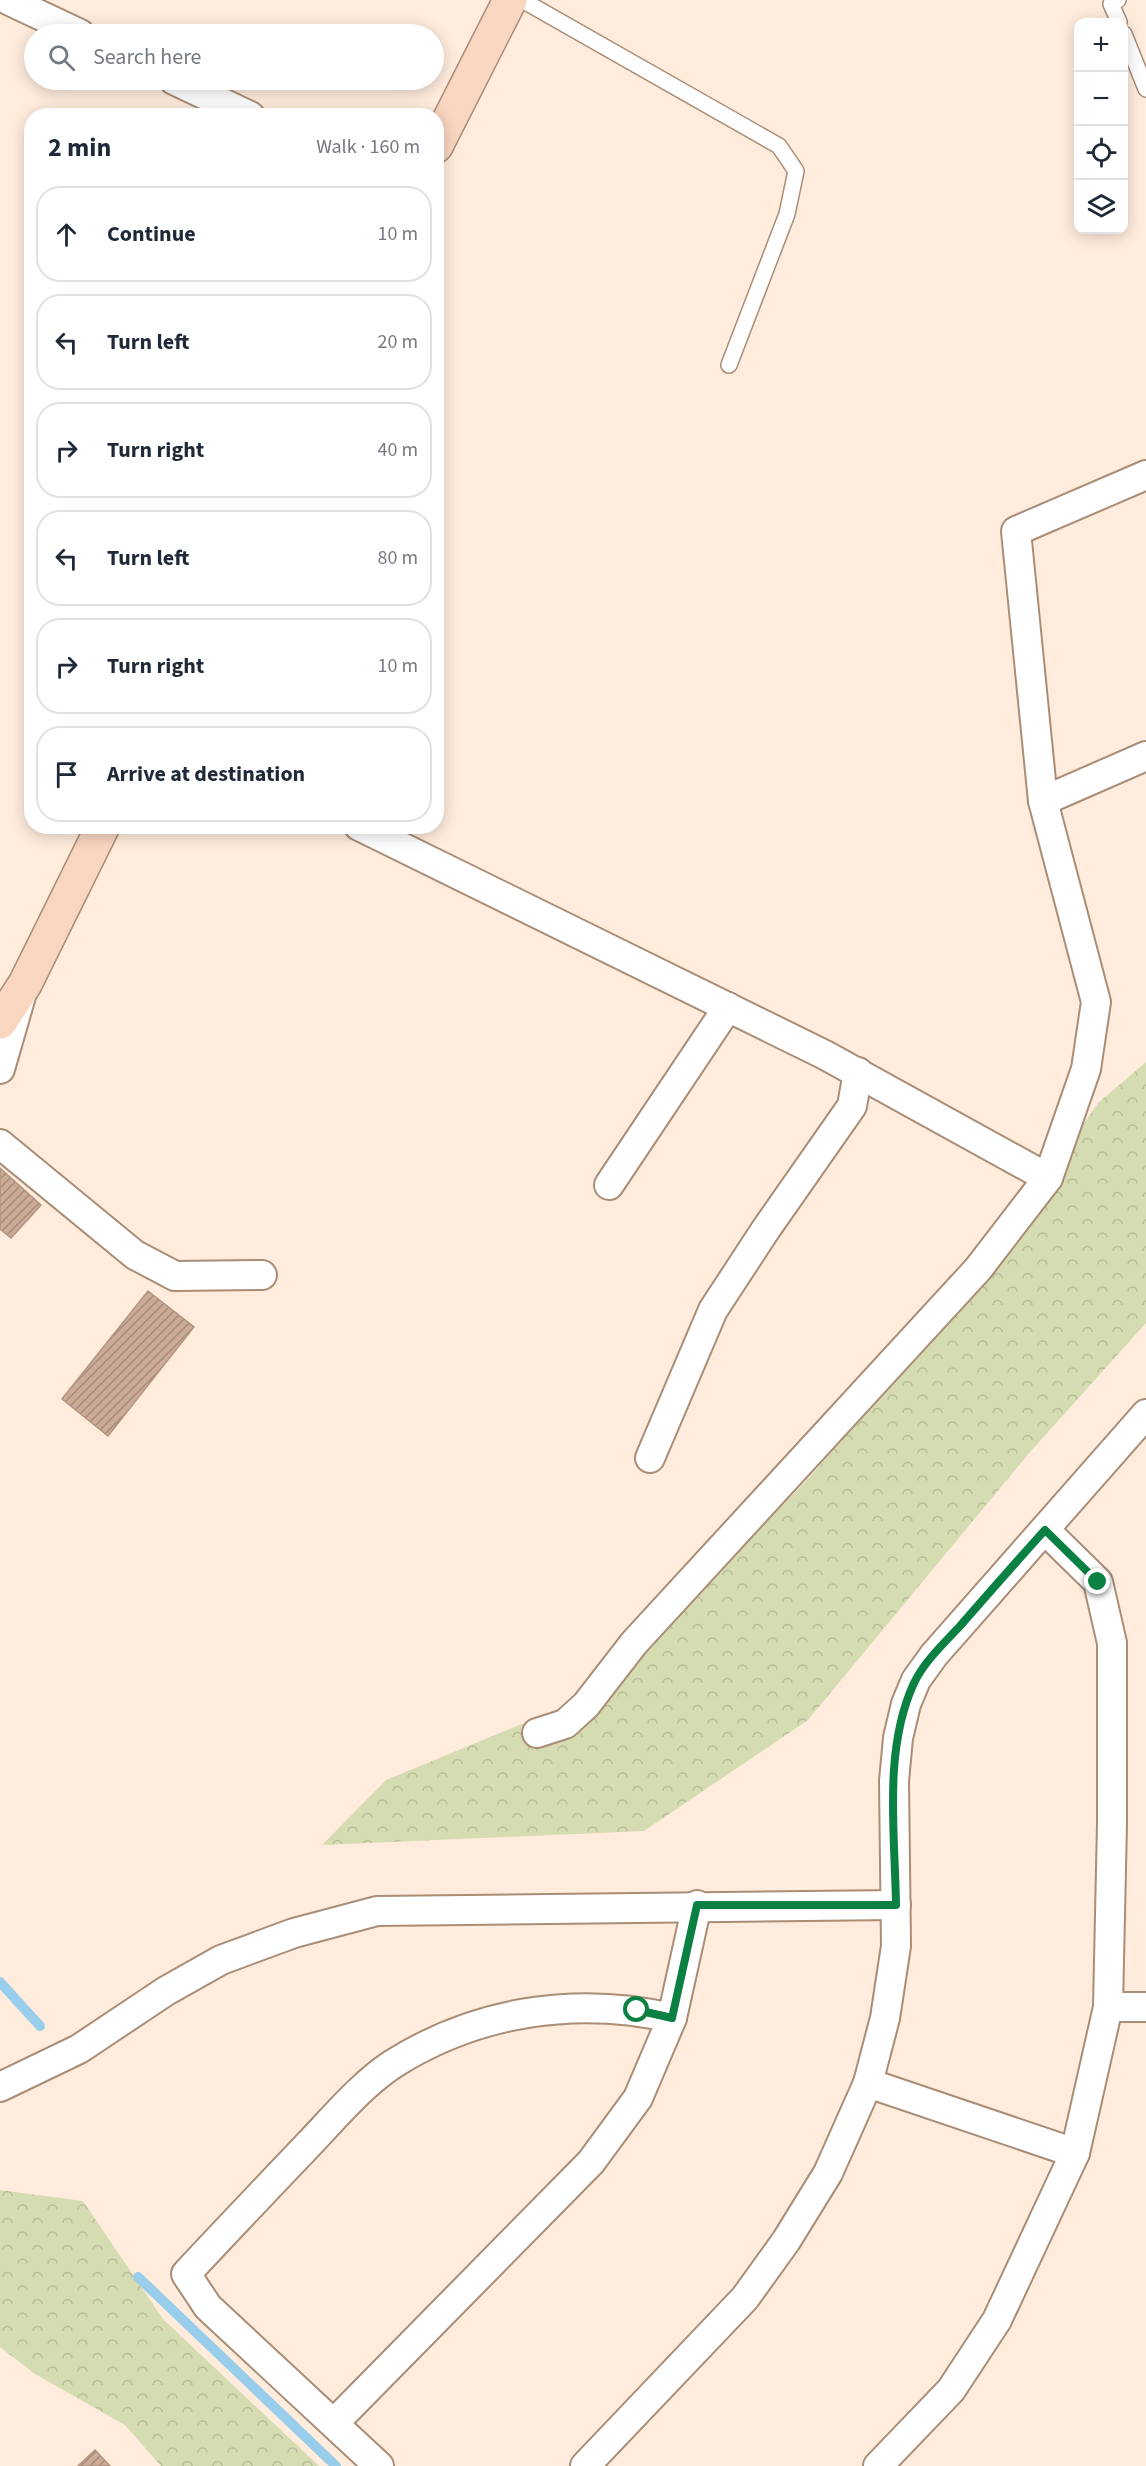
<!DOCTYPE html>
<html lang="en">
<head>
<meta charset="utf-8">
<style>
  body { margin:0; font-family:"Source Sans 3",sans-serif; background:#f2f2f3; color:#1f2937 }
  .controls { position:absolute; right:18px; top:18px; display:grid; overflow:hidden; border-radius:12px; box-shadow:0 3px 15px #0003 }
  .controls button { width:54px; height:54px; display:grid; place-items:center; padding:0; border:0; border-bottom:2px solid #e0e1e3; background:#fff; color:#1f2937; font:30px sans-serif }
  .stop { position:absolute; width:18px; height:18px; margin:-14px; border:4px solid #0b8043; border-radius:50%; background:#fff }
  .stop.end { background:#0b8043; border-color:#fff; box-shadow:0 2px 6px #0008 }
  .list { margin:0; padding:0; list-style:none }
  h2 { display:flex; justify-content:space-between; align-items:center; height:78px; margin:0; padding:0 24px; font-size:26px }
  h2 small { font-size:20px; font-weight:400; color:#747a83 }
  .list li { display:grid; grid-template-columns:39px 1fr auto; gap:18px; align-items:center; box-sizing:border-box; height:96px; margin:0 12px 12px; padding:0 12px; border:2px solid #e0e1e3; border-radius:24px }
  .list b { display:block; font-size:22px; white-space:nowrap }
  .list em { font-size:20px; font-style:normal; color:#747a83 }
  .icon { flex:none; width:33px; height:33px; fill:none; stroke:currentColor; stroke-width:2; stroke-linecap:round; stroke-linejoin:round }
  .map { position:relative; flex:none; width:1146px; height:2466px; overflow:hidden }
  .search { position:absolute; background:#fff; box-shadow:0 3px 15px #0003; left:24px; top:24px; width:420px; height:66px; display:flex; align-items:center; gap:15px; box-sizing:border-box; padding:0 21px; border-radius:33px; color:#747a83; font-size:22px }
  .panel { position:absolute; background:#fff; box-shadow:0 3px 15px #0003; left:24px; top:108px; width:420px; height:726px; border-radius:24px }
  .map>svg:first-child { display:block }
  .forest { fill:url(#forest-crowns) }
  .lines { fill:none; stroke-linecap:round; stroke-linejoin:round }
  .stream { stroke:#98ceeb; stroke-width:10 }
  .building { fill:url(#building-hatch); stroke:#b39480; stroke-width:1.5 }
  .lane-casing { stroke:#a98d76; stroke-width:18 }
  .street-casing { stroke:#a98d76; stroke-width:32 }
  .secondary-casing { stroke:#a98d76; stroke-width:36 }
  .lane { stroke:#fff; stroke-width:15 }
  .street { stroke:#fff; stroke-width:28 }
  .secondary { stroke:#f8d6c0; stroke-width:33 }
  .route { stroke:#0b8043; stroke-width:8 }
</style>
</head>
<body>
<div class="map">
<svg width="1146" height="2466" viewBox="0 0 1146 2466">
  <defs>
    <pattern id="forest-crowns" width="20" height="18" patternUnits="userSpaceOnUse" patternTransform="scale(1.5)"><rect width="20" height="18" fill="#d6dcb1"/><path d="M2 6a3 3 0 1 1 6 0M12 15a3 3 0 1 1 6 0" fill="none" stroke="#b8bc98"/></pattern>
    <pattern id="building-hatch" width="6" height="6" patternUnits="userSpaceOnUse" patternTransform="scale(1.5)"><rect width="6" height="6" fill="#ccab97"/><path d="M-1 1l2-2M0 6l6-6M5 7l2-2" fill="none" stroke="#a68b7a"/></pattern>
  </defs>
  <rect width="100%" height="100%" fill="#ffecdd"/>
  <!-- forest -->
  <g class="forest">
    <path d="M 1146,1062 L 1146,1323 L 1030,1452 L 808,1720 L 644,1831 L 322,1845 L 386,1780 L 604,1690 L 808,1479 L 954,1310 L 1098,1103 Z"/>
    <path d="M 0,2190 L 83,2201 L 163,2319 L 319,2466 L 161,2466 L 125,2425 L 35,2374 L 0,2347 Z"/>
  </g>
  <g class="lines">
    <!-- stream -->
    <g class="stream">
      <path d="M 0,1982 L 40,2026"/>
      <path d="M 138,2277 L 336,2466"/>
    </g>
  </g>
  <!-- building -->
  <g class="building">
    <path d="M 0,1168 L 41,1205 L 11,1238 L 0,1229 Z"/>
    <path d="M 148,1291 L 194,1327 L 108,1436 L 62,1399 Z"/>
    <path d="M 95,2450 L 110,2466 L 78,2466 Z"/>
  </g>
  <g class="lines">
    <defs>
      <g id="lane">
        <path d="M 522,0 L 779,146 L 796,171 L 787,214 L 729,365"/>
        <path d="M 1118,0 L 1111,4 L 1119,22"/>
        <path d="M 1124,34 L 1146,89"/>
      </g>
      <g id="street">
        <path d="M 8,0 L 80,34"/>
        <path d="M 174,80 L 250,116"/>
        <path d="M 1043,801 L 1146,756"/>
        <path d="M 359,826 L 825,1055 L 1048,1178"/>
        <path d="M 0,1069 L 21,996"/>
        <path d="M 0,1144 L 135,1255 L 175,1276 L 262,1275"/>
        <path d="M 609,1185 L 728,1007"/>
        <path d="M 650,1458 L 713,1310 L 766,1229 L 852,1106 L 858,1072"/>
        <path d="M 537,1733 L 565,1724 L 586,1705 L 634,1643 L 978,1269 L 1048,1178 L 1086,1069 L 1096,1002 L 1043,801 L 1016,531 L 1146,475"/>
        <path d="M 1108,2007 L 1146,2007"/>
        <path d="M 868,2083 L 1075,2153"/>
        <path d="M 0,2087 L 79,2049 L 166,1991 L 221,1960 L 294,1933 L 377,1911 L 896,1905"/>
        <path d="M 334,2423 L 591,2162 L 638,2098 L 672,2018 L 697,1905"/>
        <path d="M 379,2466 L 208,2307 L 186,2274 C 226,2231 267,2188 308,2145 C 334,2118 361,2085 393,2064 C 477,2011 576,1996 672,2018"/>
        <path d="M 585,2466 L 745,2298 L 786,2241 L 828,2173 L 868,2083 L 885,2018 L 896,1946 L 894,1781 L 898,1738 L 906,1704 L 916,1680 L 934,1655 L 1146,1414"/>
        <path d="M 878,2466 L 951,2390 L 997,2320 L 1075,2153 L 1108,2007 L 1112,1823 L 1112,1643 L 1098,1582 L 1045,1530"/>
      </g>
      <g id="secondary">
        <path d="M 436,146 L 510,0"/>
        <path d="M 0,1022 L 25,984 L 103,826"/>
      </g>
    </defs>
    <!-- lane casing -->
    <use href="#lane" class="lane-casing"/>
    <!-- street casing -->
    <use href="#street" class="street-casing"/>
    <!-- secondary casing -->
    <use href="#secondary" class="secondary-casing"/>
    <!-- lane -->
    <use href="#lane" class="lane"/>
    <!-- street -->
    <use href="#street" class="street"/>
    <!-- secondary -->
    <use href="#secondary" class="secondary"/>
  </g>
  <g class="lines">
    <!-- route -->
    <path class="route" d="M 637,2010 L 672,2018 L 697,1905 L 896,1905 C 895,1833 883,1750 914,1683 C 924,1662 944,1643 960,1626 C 988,1594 1016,1562 1045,1530 L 1098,1582"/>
  </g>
</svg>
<div class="controls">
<button>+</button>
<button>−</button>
<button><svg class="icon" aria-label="locate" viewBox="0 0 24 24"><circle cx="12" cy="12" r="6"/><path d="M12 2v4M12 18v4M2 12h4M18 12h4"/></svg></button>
<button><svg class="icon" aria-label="layers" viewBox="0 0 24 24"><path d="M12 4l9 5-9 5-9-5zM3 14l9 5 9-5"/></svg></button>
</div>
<div class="stop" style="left:637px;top:2010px"></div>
<div class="stop end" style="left:1098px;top:1582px"></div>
<div class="search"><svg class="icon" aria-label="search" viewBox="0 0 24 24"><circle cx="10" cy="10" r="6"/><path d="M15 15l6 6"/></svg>Search here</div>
<section class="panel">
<h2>2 min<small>Walk · 160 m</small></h2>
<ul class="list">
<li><svg class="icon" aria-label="ahead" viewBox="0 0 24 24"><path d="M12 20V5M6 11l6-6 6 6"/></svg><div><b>Continue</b></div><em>10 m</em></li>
<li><svg class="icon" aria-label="left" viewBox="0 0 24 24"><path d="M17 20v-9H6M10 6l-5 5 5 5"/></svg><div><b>Turn left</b></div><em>20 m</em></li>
<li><svg class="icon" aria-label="right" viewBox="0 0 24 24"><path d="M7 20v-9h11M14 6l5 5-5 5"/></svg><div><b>Turn right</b></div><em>40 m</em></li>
<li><svg class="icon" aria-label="left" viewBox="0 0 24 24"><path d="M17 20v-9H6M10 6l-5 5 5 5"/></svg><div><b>Turn left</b></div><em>80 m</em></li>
<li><svg class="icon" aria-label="right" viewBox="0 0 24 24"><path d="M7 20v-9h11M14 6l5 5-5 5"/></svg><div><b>Turn right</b></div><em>10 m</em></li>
<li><svg class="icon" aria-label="arrive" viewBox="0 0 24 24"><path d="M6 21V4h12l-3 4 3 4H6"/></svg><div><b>Arrive at destination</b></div></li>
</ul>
</section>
</div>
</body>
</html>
